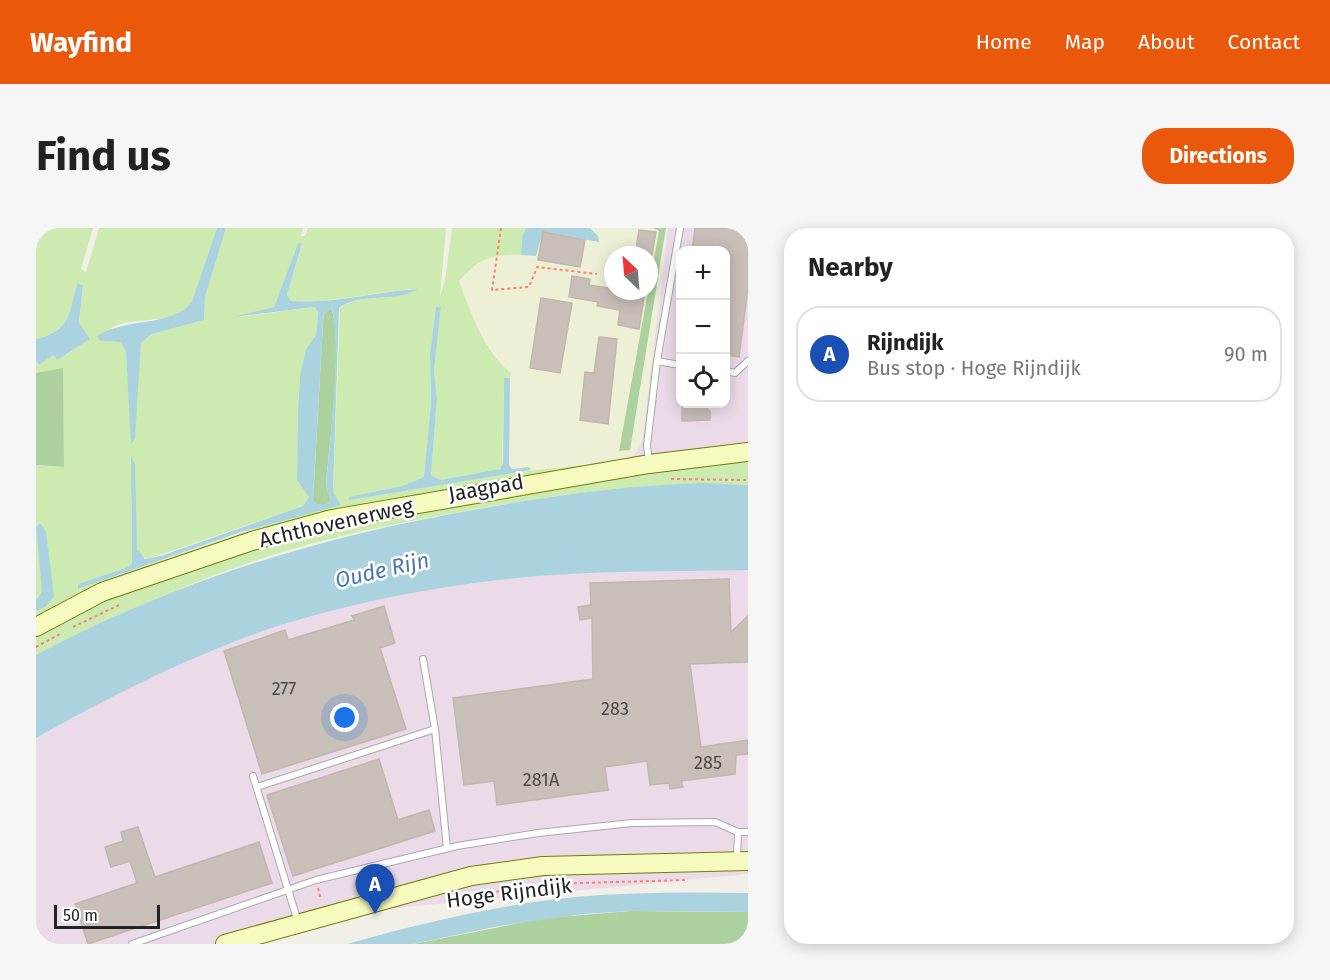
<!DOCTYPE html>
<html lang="en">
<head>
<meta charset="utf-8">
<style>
  body { margin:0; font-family:"Fira Sans",sans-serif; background:#f6f6f6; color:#222 }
  .controls { position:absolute; right:18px; top:18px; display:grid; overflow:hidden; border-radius:12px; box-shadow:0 3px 15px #0003 }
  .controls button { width:54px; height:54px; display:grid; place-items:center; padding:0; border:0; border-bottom:2px solid #e0e0e0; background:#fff; color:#222; font:30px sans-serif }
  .compass { position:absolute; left:568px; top:18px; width:54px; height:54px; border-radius:50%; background:#fff; box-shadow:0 3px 15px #0003; rotate:334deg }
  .scale { position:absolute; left:18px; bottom:15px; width:106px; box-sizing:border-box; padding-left:6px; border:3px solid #222; border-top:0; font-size:16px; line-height:21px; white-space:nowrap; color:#222; -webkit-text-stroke:4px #fff; paint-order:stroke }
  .you { position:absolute; left:309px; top:490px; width:21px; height:21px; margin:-15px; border:4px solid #fff; border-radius:50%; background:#1a73e8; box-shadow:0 0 0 9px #1a73e833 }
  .badge { display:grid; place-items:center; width:39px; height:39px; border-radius:50%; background:#ea580c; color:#fff; font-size:20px; font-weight:700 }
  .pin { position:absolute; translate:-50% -50px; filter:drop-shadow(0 2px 3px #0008) }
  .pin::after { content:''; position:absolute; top:32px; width:21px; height:18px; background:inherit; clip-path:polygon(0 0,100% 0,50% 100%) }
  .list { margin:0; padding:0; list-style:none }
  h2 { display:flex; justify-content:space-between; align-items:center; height:78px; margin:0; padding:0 24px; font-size:26px }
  h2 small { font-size:20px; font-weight:400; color:#767676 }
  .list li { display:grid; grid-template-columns:39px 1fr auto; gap:18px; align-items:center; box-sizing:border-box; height:96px; margin:0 12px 12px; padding:0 12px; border:2px solid #e0e0e0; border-radius:24px }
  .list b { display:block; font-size:22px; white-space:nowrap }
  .list p { margin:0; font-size:20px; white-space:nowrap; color:#767676 }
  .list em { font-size:20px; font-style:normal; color:#767676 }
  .icon { flex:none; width:33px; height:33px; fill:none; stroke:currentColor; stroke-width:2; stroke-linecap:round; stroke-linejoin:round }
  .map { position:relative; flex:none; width:712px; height:716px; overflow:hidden; border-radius:24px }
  header { display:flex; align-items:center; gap:36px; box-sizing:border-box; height:84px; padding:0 30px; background:#ea580c; color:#fff }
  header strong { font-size:28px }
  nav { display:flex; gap:33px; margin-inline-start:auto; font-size:21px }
  .intro { display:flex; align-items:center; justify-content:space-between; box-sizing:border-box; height:144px; padding:0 36px }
  h1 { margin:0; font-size:42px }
  .button { padding:15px 27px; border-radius:24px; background:#ea580c; color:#fff; font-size:21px; font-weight:700 }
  main { display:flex; gap:36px; padding:0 36px }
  aside { flex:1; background:#fff; border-radius:24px; box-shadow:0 3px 15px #0003 }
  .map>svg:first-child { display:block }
  .industrial { fill:#ebdbe8; fill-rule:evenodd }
  .farmland { fill:#eef0d5 }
  .grass { fill:#cdebb0; fill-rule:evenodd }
  .forest { fill:#add19e }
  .water { fill:#aad3df; fill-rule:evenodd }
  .building { fill:#c7bfb8; stroke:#c4b6ab; stroke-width:1.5 }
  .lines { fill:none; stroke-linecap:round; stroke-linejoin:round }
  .lane-casing { stroke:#a9a9a9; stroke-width:8 }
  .secondary-casing { stroke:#707d05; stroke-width:20 }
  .path { stroke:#fa8072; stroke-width:2; stroke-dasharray:3 3; stroke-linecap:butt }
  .lane { stroke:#fff; stroke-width:6 }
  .secondary { stroke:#f7fabf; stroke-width:18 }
  .labels { text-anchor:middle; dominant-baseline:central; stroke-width:5; stroke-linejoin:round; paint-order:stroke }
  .number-label { font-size:18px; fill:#4b4948 }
  .street-label { font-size:21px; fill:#222; stroke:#fff }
  .water-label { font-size:22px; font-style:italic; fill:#4a7aab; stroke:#fff }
</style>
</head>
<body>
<header>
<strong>Wayfind</strong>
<nav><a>Home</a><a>Map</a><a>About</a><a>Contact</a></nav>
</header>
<div class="intro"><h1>Find us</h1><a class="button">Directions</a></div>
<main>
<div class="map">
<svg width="712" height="716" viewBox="0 0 712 716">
  <rect width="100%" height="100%" fill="#f2efe9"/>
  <!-- industrial -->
  <g class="industrial">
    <path d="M 632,0 L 712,0 L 712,219 L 596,230 L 606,214 ZM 644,22 L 690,22 L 690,176 L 644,176 Z"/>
    <path d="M 712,330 L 712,646 L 288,687 L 203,716 L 0,716 L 0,503 L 215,399 L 393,354 Z"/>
  </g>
  <!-- farmland -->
  <path class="farmland" d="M 554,0 L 617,0 L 623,3 L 613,56 L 613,27 L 577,27 L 577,63 L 612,63 L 583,223 L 594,222 L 632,0 L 606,214 L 596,230 L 494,243 L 474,240 L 472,189 L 475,145 L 466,137 L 436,90 L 423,53 L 440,35 L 463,26 L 499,29 L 507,4 L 549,12 L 562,8 Z"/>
  <!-- grass -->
  <path class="grass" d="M 0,0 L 57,0 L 45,41 L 50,44 L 63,0 L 181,0 L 156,73 C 137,106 81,78 64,113 L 84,114 L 90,123 L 96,217 L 105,115 L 116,106 L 168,92 L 169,69 L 190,0 L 267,0 L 265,8 L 269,8 L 272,0 L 410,0 L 404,69 L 409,52 L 416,0 L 490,0 L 486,9 L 485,27 C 454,26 444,30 423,53 C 435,85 448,123 475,145 L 474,150 L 468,151 L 466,239 L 458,244 L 405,252 L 395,247 L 401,170 L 398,143 L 405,80 L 400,79 L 394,125 L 395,174 L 388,249 L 366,258 L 312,269 L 312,271 L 439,249 L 712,219 L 712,257 C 623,253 538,264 451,279 C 374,293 295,307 221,332 C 144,358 72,391 0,427 L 0,237 L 27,239 L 27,141 L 0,145 L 0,133 L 3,137 L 16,126 L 21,132 L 54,111 L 43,94 L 47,57 L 41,55 C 33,86 34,102 0,111 ZM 262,15 L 266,17 L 251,67 L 255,73 C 297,76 339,63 381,61 C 361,75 324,64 304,80 L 297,263 L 302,272 L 42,361 L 42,356 L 92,339 L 96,335 L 95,264 L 101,321 L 104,327 L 112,331 L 267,278 L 273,269 L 261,251 L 262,181 L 264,147 L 270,121 L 280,107 L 282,84 L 278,79 L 203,89 L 238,79 Z"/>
  <!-- forest -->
  <g class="forest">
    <path d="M 617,0 L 630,0 L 594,222 L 583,223 L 623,3 Z"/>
    <path d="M 295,80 C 308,112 293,219 290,258 L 295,273 L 291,276 L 280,276 L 277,273 L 287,94 L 288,86 Z"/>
    <path d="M 27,140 L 28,239 L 0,237 L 0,145 Z"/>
    <path d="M 595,683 L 712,684 L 712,716 L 377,716 L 509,690 Z"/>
  </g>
  <!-- water -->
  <g class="water">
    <path d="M 181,0 L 190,0 L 169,69 L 168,92 L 116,106 L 105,115 L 99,210 L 95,217 L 90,123 L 84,114 L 64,113 L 61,108 C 89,89 141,99 156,73 Z"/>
    <path d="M 490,0 L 554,0 L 562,8 L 563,14 L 507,4 L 500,28 L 485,27 L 486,9 Z"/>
    <path d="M 262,15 L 266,16 L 251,67 L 255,73 C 297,76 339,64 382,61 C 362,75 323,64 303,80 L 297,263 L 305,277 L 205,304 L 42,361 L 42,356 L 92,339 L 96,335 L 95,228 L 99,236 L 101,321 L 109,331 L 125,328 L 267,278 L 273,269 L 261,252 L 262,181 L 264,147 L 270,121 L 280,107 L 282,84 L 278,79 L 197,89 L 238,79 ZM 295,80 C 307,107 293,222 290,258 L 295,273 L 291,276 L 280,276 L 277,272 L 287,94 L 288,86 Z"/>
    <path d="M 41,55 L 47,57 L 43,94 L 54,111 L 21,132 L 17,127 L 3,137 L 0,133 L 0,111 C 34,103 33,86 41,55 Z"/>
    <path d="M 400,79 L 405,79 L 398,143 L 401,170 L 395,247 L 405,252 L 464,241 L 467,235 L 468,150 L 474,150 L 473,237 L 476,241 L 493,239 L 495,242 L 313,272 L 312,269 L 366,258 L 388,249 L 395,174 L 394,125 Z"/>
    <path d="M 667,255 L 712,257 L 712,342 C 635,344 557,342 480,350 C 403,358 323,373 248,396 C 168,421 74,468 0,510 L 0,427 C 139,353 283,309 437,282 C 514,268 589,257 667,255 Z"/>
    <path d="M 5,296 L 10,304 L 18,368 L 10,378 L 0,383 L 0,373 L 6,363 L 0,298 Z"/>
    <path d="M 712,665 L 712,684 L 595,683 L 547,686 L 463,698 L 377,716 L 311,716 C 385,695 462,677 539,669 C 596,664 654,664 712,665 Z"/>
  </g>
  <!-- building -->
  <g class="building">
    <path d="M 659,0 L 712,0 L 712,59 L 703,129 L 690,127 L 690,22 L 656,22 Z"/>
    <path d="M 603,2 L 620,4 L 616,27 L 599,27 Z"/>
    <path d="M 507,4 L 549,12 L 544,39 L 502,32 Z"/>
    <path d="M 536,48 L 554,51 L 553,57 L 577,61 L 577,63 L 609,63 L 603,101 L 582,97 L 584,82 L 561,78 L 562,74 L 533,69 Z"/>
    <path d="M 505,70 L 536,75 L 524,145 L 494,140 Z"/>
    <path d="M 563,109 L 581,111 L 572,196 L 544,192 L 549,144 L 558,145 Z"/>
    <path d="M 646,176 L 668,176 L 674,184 L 674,192 L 646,193 Z"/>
    <path d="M 693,351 L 695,404 L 712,388 L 712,434 L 654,436 L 665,519 L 712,512 L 712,526 L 700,527 L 699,546 L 645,553 L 647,559 L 634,561 L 633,555 L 614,557 L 611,533 L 569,539 L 572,562 L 461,577 L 458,553 L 428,557 L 417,470 L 557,451 L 556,390 L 544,392 L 542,379 L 555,377 L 554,355 Z"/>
    <path d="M 348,378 L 359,415 L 344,420 L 370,501 L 226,546 L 188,423 L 249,402 L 252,412 L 318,392 L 316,388 Z"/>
    <path d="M 343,531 L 362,592 L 393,582 L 399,603 L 257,648 L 231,567 Z"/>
    <path d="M 102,599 L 119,649 L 223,614 L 236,655 L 52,716 L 39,676 L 101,655 L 94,633 L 75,639 L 69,619 L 87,613 L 85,604 Z"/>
  </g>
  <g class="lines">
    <defs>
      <g id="lane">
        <path d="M 621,133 L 644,137"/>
        <path d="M 690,143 L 699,145 L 712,133"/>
        <path d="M 613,235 L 611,217 L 621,133 L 644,0"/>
        <path d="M 387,431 L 399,501"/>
        <path d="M 217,548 L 262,694"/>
        <path d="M 221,559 L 399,501 L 411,620"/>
        <path d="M 701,631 L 702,604"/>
        <path d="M 96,716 L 280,652 L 421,618 L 502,605 L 596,595 L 679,594 L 702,604 L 712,604"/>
      </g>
      <g id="secondary">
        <path d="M 0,399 L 66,364 L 216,313 L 296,291 L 613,236 L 712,224"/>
        <path d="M 189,716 L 435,648 L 507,638 L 712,633"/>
      </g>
    </defs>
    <!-- lane casing -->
    <use href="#lane" class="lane-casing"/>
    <!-- secondary casing -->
    <use href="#secondary" class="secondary-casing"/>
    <!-- path -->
    <g class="path">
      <path d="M 465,0 L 456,62 L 493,59 L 501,39 L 561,46"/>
      <path d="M 635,251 L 712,252"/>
      <path d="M 37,399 L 83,377"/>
      <path d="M 0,419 L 24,406"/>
      <path d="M 282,660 L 285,672"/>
      <path d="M 419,670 L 510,656 L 650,652"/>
    </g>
    <!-- lane -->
    <use href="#lane" class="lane"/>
    <!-- secondary -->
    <use href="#secondary" class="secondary"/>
  </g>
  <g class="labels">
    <!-- number labels -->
    <g class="number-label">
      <text x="248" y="461">277</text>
      <text x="579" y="481">283</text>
      <text x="672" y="535">285</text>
      <text x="505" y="552">281A</text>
    </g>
    <!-- street labels -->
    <g class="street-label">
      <text transform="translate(450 260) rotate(-10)">Jaagpad</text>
      <text transform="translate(300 295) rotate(-13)">Achthovenerweg</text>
      <text transform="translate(473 665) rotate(-7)">Hoge Rijndijk</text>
    </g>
    <!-- water labels -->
    <g class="water-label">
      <text transform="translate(346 342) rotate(-13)">Oude Rijn</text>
    </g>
  </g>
</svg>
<div class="controls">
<button>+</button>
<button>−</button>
<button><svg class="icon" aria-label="locate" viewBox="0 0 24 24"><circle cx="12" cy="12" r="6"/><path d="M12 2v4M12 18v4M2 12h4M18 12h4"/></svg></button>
</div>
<svg class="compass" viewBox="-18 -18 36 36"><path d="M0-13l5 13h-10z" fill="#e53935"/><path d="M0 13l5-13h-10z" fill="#767676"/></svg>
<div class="scale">50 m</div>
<div class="you"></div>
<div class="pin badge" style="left:339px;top:686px;background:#1a4fb4">A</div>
</div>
<aside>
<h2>Nearby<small></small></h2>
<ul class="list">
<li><span class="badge" style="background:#1a4fb4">A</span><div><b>Rijndijk</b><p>Bus stop · Hoge Rijndijk</p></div><em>90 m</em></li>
</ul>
</aside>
</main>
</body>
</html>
